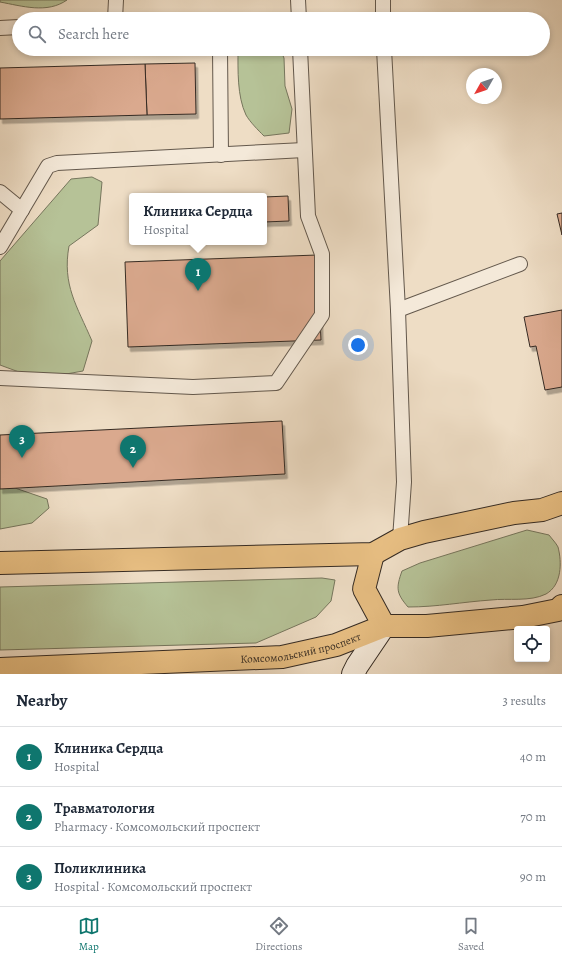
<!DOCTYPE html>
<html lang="en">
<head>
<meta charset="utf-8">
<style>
  body { margin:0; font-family:Alegreya,serif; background:#f6f6f7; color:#1f2937 }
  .controls { position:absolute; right:12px; bottom:12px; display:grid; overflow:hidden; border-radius:4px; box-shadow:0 2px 6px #0003 }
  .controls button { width:36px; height:36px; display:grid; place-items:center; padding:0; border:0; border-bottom:1px solid #e0e1e3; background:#fff; color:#1f2937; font:20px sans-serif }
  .compass { position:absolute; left:466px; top:68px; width:36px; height:36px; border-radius:50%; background:#fff; box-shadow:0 2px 6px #0003; rotate:230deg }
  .you { position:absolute; left:358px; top:345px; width:14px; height:14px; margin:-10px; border:3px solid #fff; border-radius:50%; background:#1a73e8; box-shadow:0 0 0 6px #1a73e833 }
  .badge { display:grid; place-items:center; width:26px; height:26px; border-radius:50%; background:#0f766e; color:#fff; font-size:13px; font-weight:700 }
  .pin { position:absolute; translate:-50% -33px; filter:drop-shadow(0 1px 2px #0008) }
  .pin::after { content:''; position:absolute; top:21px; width:14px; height:12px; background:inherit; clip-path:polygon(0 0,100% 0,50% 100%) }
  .popup { position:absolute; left:129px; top:193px; width:138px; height:52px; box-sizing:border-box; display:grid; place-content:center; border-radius:4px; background:#fff; filter:drop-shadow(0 1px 3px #0005); font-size:13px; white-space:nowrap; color:#747a83 }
  .popup b { font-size:15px; color:#1f2937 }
  .popup::after { content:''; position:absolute; left:50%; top:100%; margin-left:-8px; border:8px solid transparent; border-top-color:#fff }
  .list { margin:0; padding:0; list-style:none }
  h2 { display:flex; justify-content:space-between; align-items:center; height:52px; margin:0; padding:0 16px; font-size:17px }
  h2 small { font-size:13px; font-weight:400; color:#747a83 }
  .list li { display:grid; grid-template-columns:26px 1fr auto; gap:12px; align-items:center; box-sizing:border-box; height:60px; padding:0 16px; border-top:1px solid #e0e1e3 }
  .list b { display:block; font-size:15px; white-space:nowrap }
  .list p { margin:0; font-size:13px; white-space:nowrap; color:#747a83 }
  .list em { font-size:13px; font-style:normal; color:#747a83 }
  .icon { flex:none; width:22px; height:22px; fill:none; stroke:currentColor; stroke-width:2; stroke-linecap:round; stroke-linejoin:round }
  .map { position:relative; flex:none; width:562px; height:674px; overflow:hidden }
  .search { position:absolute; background:#fff; box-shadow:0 2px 6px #0003; left:12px; right:12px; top:12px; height:44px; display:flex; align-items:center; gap:10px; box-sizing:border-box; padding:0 14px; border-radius:22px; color:#747a83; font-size:15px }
  .sheet { height:232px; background:#fff }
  nav { display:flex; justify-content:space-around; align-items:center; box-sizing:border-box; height:56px; border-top:1px solid #e0e1e3; background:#fff; font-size:11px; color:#747a83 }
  nav a { display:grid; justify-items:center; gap:2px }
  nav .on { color:#0f766e }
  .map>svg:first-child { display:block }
  .green { fill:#b6c297; stroke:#76765d }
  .building { fill:#daa98e; stroke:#352b23; filter:url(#shadow) }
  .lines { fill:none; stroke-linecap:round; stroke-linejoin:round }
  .lane-casing { stroke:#63584c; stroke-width:16 }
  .secondary-casing { stroke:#352b23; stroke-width:24 }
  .primary-casing { stroke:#352b23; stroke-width:24 }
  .lane { stroke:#f4e9d9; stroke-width:14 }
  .secondary { stroke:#f4e9d9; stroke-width:22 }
  .primary { stroke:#e7be82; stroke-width:22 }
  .labels { text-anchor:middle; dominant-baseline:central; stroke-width:3; stroke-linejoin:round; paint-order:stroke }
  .street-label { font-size:11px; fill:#352b23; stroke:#f4e9d9 }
</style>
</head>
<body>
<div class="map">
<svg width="562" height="674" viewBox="0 0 562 674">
  <defs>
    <filter id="shadow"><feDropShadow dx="2.5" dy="4.5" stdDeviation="0" flood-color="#0004"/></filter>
  </defs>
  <rect width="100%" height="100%" fill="#eeddc5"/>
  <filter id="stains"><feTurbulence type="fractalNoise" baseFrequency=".005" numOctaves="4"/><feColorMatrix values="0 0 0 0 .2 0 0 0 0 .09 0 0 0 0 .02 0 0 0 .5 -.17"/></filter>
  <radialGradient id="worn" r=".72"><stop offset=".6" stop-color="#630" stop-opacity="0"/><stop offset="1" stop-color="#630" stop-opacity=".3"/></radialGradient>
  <!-- green -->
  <g class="green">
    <path d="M 0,0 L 67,0 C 47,14 22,6 0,2 Z"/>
    <path d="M 239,49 L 280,49 L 284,58 L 285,86 L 292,109 L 289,133 L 264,136 C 258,130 250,122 246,115 C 237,96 238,70 238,50 Z"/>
    <path d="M 92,177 L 102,182 L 98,225 L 69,246 C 62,285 77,306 92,341 L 83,371 L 38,379 L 0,365 L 0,261 L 71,179 Z"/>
    <path d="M 0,488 L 15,488 L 47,499 L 49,508 L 32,523 L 0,529 Z"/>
    <path d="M 527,530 L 549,535 C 552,539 556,543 558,547 C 562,562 562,585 546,594 C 530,602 508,598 491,600 C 462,602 437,607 408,607 C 396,593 396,588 402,571 L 420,563 Z"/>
    <path d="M 322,578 L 335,580 L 331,601 L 316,617 L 256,643 L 0,650 L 0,587 Z"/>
  </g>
  <!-- building -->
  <g class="building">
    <path d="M 195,63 L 196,114 L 147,115 L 145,64 Z"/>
    <path d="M 145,64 L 147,115 L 0,119 L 0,68 Z"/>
    <path d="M 288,196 L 289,221 L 264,222 L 264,197 Z"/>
    <path d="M 562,213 L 562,235 L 557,214 Z"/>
    <path d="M 317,255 L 321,340 L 128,347 L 125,262 Z"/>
    <path d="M 562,310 L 562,387 L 545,390 L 536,346 L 530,347 L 524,317 Z"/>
    <path d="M 282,421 L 285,474 L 0,489 L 0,435 Z"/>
  </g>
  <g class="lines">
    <defs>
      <g id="lane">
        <path d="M 298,0 L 299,19"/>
        <path d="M 115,19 L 116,0"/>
        <path d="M 383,19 L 383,0"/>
        <path d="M 0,28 L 19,27"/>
        <path d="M 220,49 L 221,155"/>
        <path d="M 384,49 L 398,310 L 404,482 L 400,539"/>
        <path d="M 0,192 L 22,210"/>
        <path d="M 0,247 L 48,166 L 57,163 L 304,150"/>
        <path d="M 398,310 L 520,264"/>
        <path d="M 0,378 L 193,387 L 276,383 L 322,315 L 322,254 L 308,216 L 300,49"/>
      </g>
      <path id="secondary" d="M 353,674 L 357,666 L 384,626"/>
      <g id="primary">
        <path d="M 373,554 L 364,589 L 384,626"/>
        <path d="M 0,563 L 373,554 L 400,539 L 424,532 L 514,513 L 542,510 L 562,503"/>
        <path id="s1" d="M 0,669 L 282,657 L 336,645 L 384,626 L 427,626 L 523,617 L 558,610 L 562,606"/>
      </g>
    </defs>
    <!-- lane casing -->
    <use href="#lane" class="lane-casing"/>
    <!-- secondary casing -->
    <use href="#secondary" class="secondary-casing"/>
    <!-- primary casing -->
    <use href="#primary" class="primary-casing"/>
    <!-- lane -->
    <use href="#lane" class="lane"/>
    <!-- secondary -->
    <use href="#secondary" class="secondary"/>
    <!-- primary -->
    <use href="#primary" class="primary"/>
  </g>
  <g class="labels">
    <!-- street labels -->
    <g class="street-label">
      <text stroke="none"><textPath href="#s1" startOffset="302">Комсомольский проспект</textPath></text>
    </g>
  </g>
  <rect width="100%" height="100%" filter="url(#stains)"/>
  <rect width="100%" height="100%" fill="url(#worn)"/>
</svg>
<div class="controls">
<button><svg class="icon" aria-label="locate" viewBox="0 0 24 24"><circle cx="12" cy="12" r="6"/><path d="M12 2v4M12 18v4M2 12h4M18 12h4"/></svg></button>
</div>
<svg class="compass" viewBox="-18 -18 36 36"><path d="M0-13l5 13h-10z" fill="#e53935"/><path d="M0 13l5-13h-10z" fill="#747a83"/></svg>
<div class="you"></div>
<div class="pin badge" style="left:198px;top:291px">1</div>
<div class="popup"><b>Клиника Сердца</b>Hospital</div>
<div class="pin badge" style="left:133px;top:468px">2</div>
<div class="pin badge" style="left:22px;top:458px">3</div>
<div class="search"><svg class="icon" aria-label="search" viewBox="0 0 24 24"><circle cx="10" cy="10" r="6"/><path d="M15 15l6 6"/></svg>Search here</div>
</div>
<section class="sheet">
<h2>Nearby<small>3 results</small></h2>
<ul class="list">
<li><span class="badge">1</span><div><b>Клиника Сердца</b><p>Hospital</p></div><em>40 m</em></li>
<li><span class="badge">2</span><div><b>Травматология</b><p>Pharmacy · Комсомольский проспект</p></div><em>70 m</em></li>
<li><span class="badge">3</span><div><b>Поликлиника</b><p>Hospital · Комсомольский проспект</p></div><em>90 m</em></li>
</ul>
</section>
<nav>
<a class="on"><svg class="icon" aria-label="map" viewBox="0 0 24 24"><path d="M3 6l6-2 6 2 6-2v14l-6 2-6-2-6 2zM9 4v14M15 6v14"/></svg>Map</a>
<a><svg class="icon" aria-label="directions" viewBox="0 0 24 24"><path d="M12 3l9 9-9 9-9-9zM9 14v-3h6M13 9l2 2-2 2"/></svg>Directions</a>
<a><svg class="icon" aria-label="saved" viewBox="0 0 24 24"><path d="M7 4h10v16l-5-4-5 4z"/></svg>Saved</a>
</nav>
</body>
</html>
